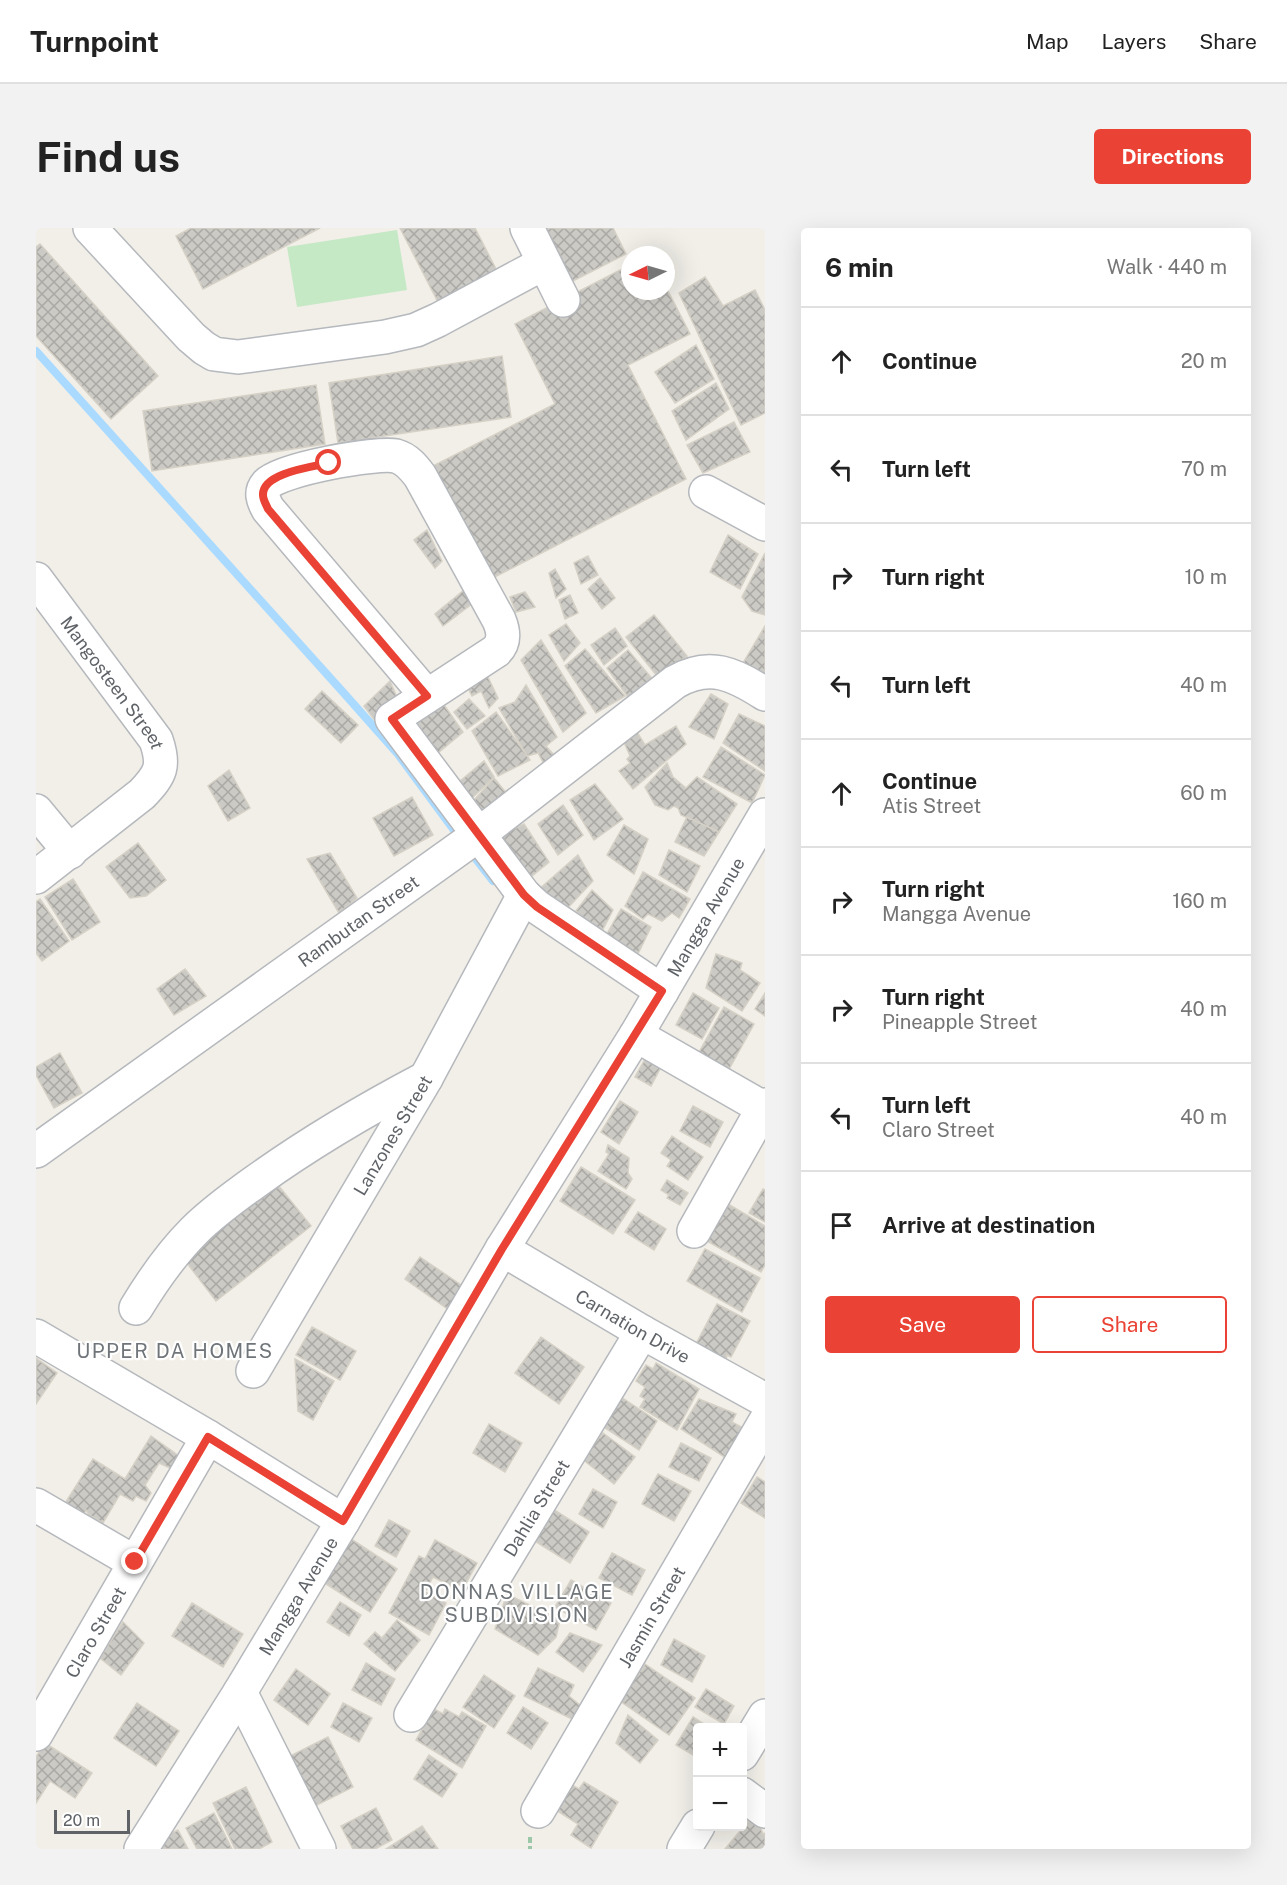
<!DOCTYPE html>
<html lang="en">
<head>
<meta charset="utf-8">
<style>
  body { margin:0; font-family:"Public Sans",sans-serif; background:#f2f2f2; color:#222 }
  .controls { position:absolute; right:18px; bottom:18px; display:grid; overflow:hidden; border-radius:6px; box-shadow:0 6px 24px #0002 }
  .controls button { width:54px; height:54px; display:grid; place-items:center; padding:0; border:0; border-bottom:2px solid #e0e0e0; background:#fff; color:#222; font:30px sans-serif }
  .compass { position:absolute; left:585px; top:18px; width:54px; height:54px; border-radius:50%; background:#fff; box-shadow:0 6px 24px #0002; rotate:265deg }
  .scale { position:absolute; left:18px; bottom:15px; width:76px; box-sizing:border-box; padding-left:6px; border:3px solid #5f6368; border-top:0; font-size:16px; line-height:21px; white-space:nowrap; color:#5f6368; -webkit-text-stroke:4px #fff; paint-order:stroke }
  .stop { position:absolute; width:18px; height:18px; margin:-14px; border:4px solid #ea4335; border-radius:50%; background:#fff }
  .stop.end { background:#ea4335; border-color:#fff; box-shadow:0 2px 6px #0008 }
  .list { margin:0; padding:0; list-style:none }
  h2 { display:flex; justify-content:space-between; align-items:center; height:78px; margin:0; padding:0 24px; font-size:26px }
  h2 small { font-size:20px; font-weight:400; color:#767676 }
  .list li { display:grid; grid-template-columns:39px 1fr auto; gap:18px; align-items:center; box-sizing:border-box; height:108px; padding:0 24px; border-top:2px solid #e0e0e0 }
  .list b { display:block; font-size:22px; white-space:nowrap }
  .list p { margin:0; font-size:20px; white-space:nowrap; color:#767676 }
  .list em { font-size:20px; font-style:normal; color:#767676 }
  .actions { display:flex; gap:12px; padding:18px 24px }
  .actions a { flex:1; padding:14px 0; border:2px solid #ea4335; border-radius:6px; text-align:center; font-size:21px; color:#ea4335 }
  .actions .main { background:#ea4335; color:#fff }
  .icon { flex:none; width:33px; height:33px; fill:none; stroke:currentColor; stroke-width:2; stroke-linecap:round; stroke-linejoin:round }
  .map { position:relative; flex:none; width:729px; height:1621px; overflow:hidden; border-radius:6px }
  header { display:flex; align-items:center; gap:36px; box-sizing:border-box; height:84px; padding:0 30px; background:#fff; border-bottom:2px solid #e0e0e0 }
  header strong { font-size:28px }
  nav { display:flex; gap:33px; margin-inline-start:auto; font-size:21px }
  .intro { display:flex; align-items:center; justify-content:space-between; box-sizing:border-box; height:144px; padding:0 36px }
  h1 { margin:0; font-size:42px }
  .button { padding:15px 27px; border-radius:6px; background:#ea4335; color:#fff; font-size:21px; font-weight:700 }
  main { display:flex; gap:36px; padding:0 36px }
  aside { flex:1; background:#fff; border-radius:6px; box-shadow:0 6px 24px #0002 }
  .map>svg:first-child { display:block }
  .park { fill:#c5e8c5 }
  .lines { fill:none; stroke-linecap:round; stroke-linejoin:round }
  .stream { stroke:#aadaff; stroke-width:8 }
  .building { fill:url(#building-cross-hatch); stroke:#d6d1c6; stroke-width:1.5 }
  .minor-casing { stroke:#b5b8bc; stroke-width:36 }
  .path { stroke:#9cc7a9; stroke-width:4; stroke-dasharray:6 3; stroke-linecap:butt }
  .minor { stroke:#fff; stroke-width:33 }
  .route { stroke:#ea4335; stroke-width:8 }
  .labels { text-anchor:middle; dominant-baseline:central; stroke-width:4.5; stroke-linejoin:round; paint-order:stroke }
  .street-label { font-size:18px; fill:#5f6368; stroke:#fff }
  .neighbourhood-label { font-size:20px; letter-spacing:1.5px; fill:#70757a; stroke:#fff }
</style>
</head>
<body>
<header>
<strong>Turnpoint</strong>
<nav><a>Map</a><a>Layers</a><a>Share</a></nav>
</header>
<div class="intro"><h1>Find us</h1><a class="button">Directions</a></div>
<main>
<div class="map">
<svg width="729" height="1621" viewBox="0 0 729 1621">
  <defs>
    <pattern id="building-cross-hatch" width="8" height="8" patternUnits="userSpaceOnUse" patternTransform="scale(1.5)"><rect width="8" height="8" fill="#cccac5"/><path d="M0 0l8 8M0 8l8-8" fill="none" stroke="#a9a8a4"/></pattern>
  </defs>
  <rect width="100%" height="100%" fill="#f1efe8"/>
  <!-- park -->
  <path class="park" d="M 361,2 L 371,62 L 261,79 L 251,19 Z"/>
  <g class="lines">
    <!-- stream -->
    <g class="stream">
      <path d="M 0,123 L 306,463 L 361,525 L 420,605"/>
      <path d="M 436,626 L 457,653"/>
    </g>
  </g>
  <!-- building -->
  <g class="building">
    <path d="M 155,0 L 284,0 L 167,61 L 140,8 Z"/>
    <path d="M 364,0 L 439,0 L 462,45 L 403,76 Z"/>
    <path d="M 508,0 L 577,0 L 590,26 L 535,54 Z"/>
    <path d="M 4,16 L 122,148 L 75,191 L 0,108 L 0,19 Z"/>
    <path d="M 594,37 L 594,63 L 630,63 L 630,59 L 654,106 L 592,137 L 650,251 L 447,355 L 389,242 L 519,176 L 479,96 Z"/>
    <path d="M 669,49 L 687,78 L 719,62 L 729,82 L 729,185 L 705,197 L 643,65 Z"/>
    <path d="M 660,117 L 678,151 L 639,175 L 619,144 Z"/>
    <path d="M 466,128 L 475,189 L 302,215 L 293,155 Z"/>
    <path d="M 680,155 L 693,181 L 650,212 L 636,183 Z"/>
    <path d="M 280,157 L 289,216 L 116,243 L 107,183 Z"/>
    <path d="M 698,194 L 714,224 L 667,245 L 651,217 Z"/>
    <path d="M 391,302 L 406,333 L 399,340 L 378,312 Z"/>
    <path d="M 692,307 L 722,326 L 704,361 L 674,344 Z"/>
    <path d="M 729,325 L 729,387 L 716,383 L 706,369 Z"/>
    <path d="M 552,328 L 562,347 L 545,356 L 538,335 Z"/>
    <path d="M 519,341 L 530,361 L 520,370 L 513,345 Z"/>
    <path d="M 564,350 L 579,370 L 566,381 L 552,361 Z"/>
    <path d="M 428,362 L 437,375 L 407,398 L 399,386 Z"/>
    <path d="M 489,364 L 499,379 L 480,384 L 474,369 Z"/>
    <path d="M 534,367 L 542,385 L 529,391 L 523,372 Z"/>
    <path d="M 618,387 L 651,428 L 621,448 L 590,409 Z"/>
    <path d="M 530,396 L 544,415 L 528,433 L 513,407 Z"/>
    <path d="M 729,398 L 729,453 L 707,435 Z"/>
    <path d="M 579,400 L 591,418 L 568,437 L 555,417 Z"/>
    <path d="M 505,412 L 550,485 L 527,504 L 485,432 Z"/>
    <path d="M 549,421 L 589,468 L 560,485 L 529,438 Z"/>
    <path d="M 592,422 L 618,453 L 594,472 L 571,440 Z"/>
    <path d="M 450,445 L 462,470 L 453,480 L 445,463 L 436,468 L 430,456 Z"/>
    <path d="M 354,453 L 363,474 L 340,494 L 328,478 Z"/>
    <path d="M 490,457 L 521,509 L 510,518 L 518,527 L 508,536 L 502,525 L 491,528 L 463,480 L 479,474 Z"/>
    <path d="M 286,463 L 322,497 L 305,515 L 269,481 Z"/>
    <path d="M 675,466 L 692,476 L 678,511 L 653,499 Z"/>
    <path d="M 433,471 L 449,488 L 431,501 L 418,484 Z"/>
    <path d="M 406,474 L 427,504 L 396,530 L 376,499 Z"/>
    <path d="M 460,484 L 494,532 L 462,548 L 436,503 Z"/>
    <path d="M 703,486 L 729,498 L 729,543 L 687,515 Z"/>
    <path d="M 640,498 L 650,516 L 597,561 L 583,543 L 594,535 L 591,531 L 594,528 L 588,514 L 601,504 L 609,517 Z"/>
    <path d="M 685,519 L 729,547 L 716,575 L 667,549 Z"/>
    <path d="M 448,533 L 458,549 L 432,574 L 417,559 Z"/>
    <path d="M 631,535 L 637,549 L 650,560 L 661,549 L 701,576 L 683,604 L 645,587 L 642,580 L 638,578 L 632,582 L 619,577 L 609,559 Z"/>
    <path d="M 193,542 L 214,580 L 192,593 L 172,558 Z"/>
    <path d="M 458,550 L 471,566 L 439,591 L 439,571 Z"/>
    <path d="M 559,556 L 587,591 L 558,612 L 534,572 Z"/>
    <path d="M 376,569 L 397,607 L 358,628 L 337,590 Z"/>
    <path d="M 527,577 L 547,607 L 522,627 L 502,596 Z"/>
    <path d="M 651,589 L 683,604 L 668,628 L 639,614 Z"/>
    <path d="M 488,596 L 513,634 L 491,652 L 465,607 Z"/>
    <path d="M 588,597 L 612,611 L 598,646 L 571,627 Z"/>
    <path d="M 102,615 L 130,652 L 110,668 L 94,670 L 70,639 Z"/>
    <path d="M 633,622 L 664,638 L 651,664 L 623,647 Z"/>
    <path d="M 294,625 L 321,670 L 303,685 L 271,631 Z"/>
    <path d="M 542,627 L 557,653 L 527,685 L 500,664 Z"/>
    <path d="M 607,644 L 654,671 L 643,690 L 636,685 L 626,693 L 612,686 L 607,691 L 589,678 Z"/>
    <path d="M 37,651 L 64,694 L 36,712 L 9,669 Z"/>
    <path d="M 556,662 L 577,682 L 565,705 L 540,683 Z"/>
    <path d="M 4,671 L 33,713 L 6,733 L 0,725 L 0,674 Z"/>
    <path d="M 585,681 L 615,699 L 600,730 L 568,711 Z"/>
    <path d="M 680,726 L 706,735 L 704,742 L 724,755 L 706,783 L 670,760 Z"/>
    <path d="M 149,741 L 170,768 L 138,787 L 121,761 Z"/>
    <path d="M 657,765 L 683,780 L 666,811 L 640,797 Z"/>
    <path d="M 729,765 L 729,788 L 719,781 Z"/>
    <path d="M 688,779 L 718,796 L 691,845 L 661,828 Z"/>
    <path d="M 24,825 L 46,865 L 18,880 L 0,847 L 0,839 Z"/>
    <path d="M 609,831 L 625,839 L 615,858 L 599,849 Z"/>
    <path d="M 584,873 L 602,884 L 583,916 L 565,904 Z"/>
    <path d="M 657,878 L 687,894 L 674,919 L 644,903 Z"/>
    <path d="M 636,908 L 667,929 L 652,952 L 631,938 L 635,932 L 625,925 Z"/>
    <path d="M 572,917 L 593,930 L 592,945 L 596,951 L 590,961 L 562,943 L 573,926 L 570,924 Z"/>
    <path d="M 545,939 L 599,972 L 577,1006 L 524,973 Z"/>
    <path d="M 238,952 L 275,998 L 180,1073 L 144,1026 Z"/>
    <path d="M 631,952 L 652,965 L 644,977 L 631,970 L 633,967 L 625,962 Z"/>
    <path d="M 727,961 L 729,962 L 729,994 L 713,985 Z"/>
    <path d="M 692,976 L 729,998 L 729,1037 L 725,1044 L 671,1013 Z"/>
    <path d="M 602,984 L 630,1001 L 618,1022 L 589,1004 Z"/>
    <path d="M 669,1021 L 724,1050 L 706,1084 L 651,1053 Z"/>
    <path d="M 384,1029 L 428,1059 L 413,1082 L 369,1051 Z"/>
    <path d="M 681,1076 L 714,1093 L 695,1129 L 691,1127 L 690,1132 L 660,1116 Z"/>
    <path d="M 276,1099 L 320,1123 L 304,1152 L 260,1127 Z"/>
    <path d="M 505,1109 L 548,1139 L 523,1176 L 479,1145 Z"/>
    <path d="M 0,1130 L 21,1145 L 0,1176 Z"/>
    <path d="M 259,1131 L 298,1153 L 277,1192 L 262,1183 Z"/>
    <path d="M 620,1135 L 663,1161 L 641,1202 L 604,1179 L 609,1171 L 604,1168 L 609,1159 L 600,1153 L 610,1137 L 617,1141 Z"/>
    <path d="M 582,1167 L 621,1193 L 603,1222 L 563,1196 Z"/>
    <path d="M 663,1171 L 700,1186 L 696,1194 L 709,1201 L 693,1232 L 645,1201 Z"/>
    <path d="M 453,1196 L 486,1215 L 469,1244 L 437,1225 Z"/>
    <path d="M 567,1205 L 599,1229 L 578,1256 L 546,1231 Z"/>
    <path d="M 115,1208 L 150,1233 L 143,1244 L 123,1235 L 109,1257 L 115,1265 L 110,1273 L 100,1268 L 97,1273 L 84,1266 L 67,1295 L 53,1287 L 50,1282 L 44,1294 L 26,1280 L 57,1231 L 89,1251 Z"/>
    <path d="M 645,1215 L 675,1230 L 663,1253 L 633,1239 Z"/>
    <path d="M 622,1246 L 655,1263 L 638,1293 L 606,1276 Z"/>
    <path d="M 721,1249 L 729,1254 L 729,1290 L 705,1275 Z"/>
    <path d="M 557,1261 L 581,1274 L 567,1300 L 543,1286 Z"/>
    <path d="M 509,1276 L 553,1304 L 534,1335 L 489,1307 Z"/>
    <path d="M 353,1292 L 374,1303 L 360,1329 L 339,1318 Z"/>
    <path d="M 306,1305 L 361,1341 L 334,1384 L 279,1349 Z"/>
    <path d="M 399,1312 L 441,1335 L 428,1359 L 420,1355 L 417,1359 L 397,1349 L 389,1364 L 410,1375 L 393,1407 L 353,1385 L 383,1328 L 389,1331 Z"/>
    <path d="M 576,1325 L 609,1342 L 596,1367 L 563,1350 Z"/>
    <path d="M 535,1352 L 575,1375 L 560,1402 L 519,1379 Z"/>
    <path d="M 471,1366 L 524,1392 L 520,1409 L 502,1427 L 459,1401 Z"/>
    <path d="M 304,1374 L 325,1387 L 313,1408 L 291,1394 Z"/>
    <path d="M 156,1375 L 207,1406 L 187,1439 L 136,1408 Z"/>
    <path d="M 361,1392 L 384,1412 L 359,1443 L 328,1416 L 339,1404 L 346,1410 Z"/>
    <path d="M 87,1394 L 108,1415 L 85,1447 L 64,1430 Z"/>
    <path d="M 534,1405 L 566,1417 L 547,1444 L 520,1424 Z"/>
    <path d="M 638,1411 L 669,1428 L 656,1454 L 625,1437 Z"/>
    <path d="M 330,1435 L 359,1451 L 345,1477 L 316,1462 Z"/>
    <path d="M 609,1436 L 659,1470 L 633,1507 L 584,1473 Z"/>
    <path d="M 502,1440 L 538,1457 L 533,1468 L 545,1478 L 538,1492 L 488,1468 Z"/>
    <path d="M 260,1441 L 294,1466 L 272,1497 L 238,1472 Z"/>
    <path d="M 448,1447 L 479,1468 L 458,1500 L 427,1479 Z"/>
    <path d="M 670,1461 L 698,1478 L 688,1496 L 659,1479 Z"/>
    <path d="M 101,1475 L 143,1503 L 120,1538 L 78,1510 Z"/>
    <path d="M 307,1475 L 336,1490 L 323,1514 L 295,1499 Z"/>
    <path d="M 487,1479 L 512,1495 L 495,1521 L 471,1505 Z"/>
    <path d="M 398,1481 L 407,1486 L 409,1481 L 423,1489 L 426,1484 L 450,1498 L 426,1540 L 380,1512 Z"/>
    <path d="M 592,1487 L 622,1512 L 604,1535 L 580,1515 Z"/>
    <path d="M 657,1489 L 674,1500 L 662,1500 L 662,1530 L 640,1517 Z"/>
    <path d="M 292,1509 L 317,1559 L 271,1582 L 246,1532 Z"/>
    <path d="M 9,1515 L 56,1545 L 39,1570 L 14,1553 L 0,1575 L 0,1529 Z"/>
    <path d="M 393,1527 L 421,1546 L 406,1569 L 378,1551 Z"/>
    <path d="M 527,1552 L 543,1561 L 548,1554 L 582,1574 L 555,1620 L 535,1607 L 542,1596 L 512,1577 Z"/>
    <path d="M 210,1559 L 236,1614 L 223,1621 L 199,1621 L 177,1575 Z"/>
    <path d="M 340,1580 L 356,1612 L 339,1621 L 317,1621 L 305,1598 Z"/>
    <path d="M 178,1585 L 196,1621 L 161,1621 L 150,1600 Z"/>
    <path d="M 713,1592 L 725,1601 L 727,1606 L 729,1605 L 729,1621 L 689,1621 Z"/>
    <path d="M 386,1598 L 402,1621 L 350,1621 Z"/>
    <path d="M 142,1602 L 152,1621 L 114,1621 L 112,1616 Z"/>
  </g>
  <g class="lines">
    <defs>
      <g id="minor">
        <path d="M 54,0 L 155,109 L 168,120 L 178,126 L 202,129 L 349,109 L 380,102 L 402,92 L 508,35"/>
        <path d="M 491,0 L 527,72"/>
        <path d="M 670,264 L 729,296"/>
        <path id="s1" d="M 0,351 L 120,512 C 129,538 125,546 106,566 L 0,649"/>
        <path d="M 391,468 L 232,281 C 227,272 224,264 231,256 C 245,241 340,224 360,228 C 371,231 378,240 384,248 L 463,392 C 468,404 469,414 460,423 L 356,491 L 488,667 L 501,679 L 626,763"/>
        <path d="M 0,583 L 34,624"/>
        <path d="M 600,807 L 729,881"/>
        <path id="s2" d="M 0,923 L 442,607 L 639,454 C 674,434 698,446 729,466"/>
        <path d="M 658,1003 L 729,877"/>
        <path id="s3" d="M 466,1021 L 606,1104 L 729,1172"/>
        <path d="M 100,1080 C 117,1052 135,1026 158,1003 C 176,985 198,969 219,954 C 273,915 331,881 390,850"/>
        <path d="M 0,1108 L 172,1209 L 307,1293"/>
        <path id="s4" d="M 217,1143 L 390,850 L 488,667"/>
        <path d="M 0,1277 L 98,1334"/>
        <path d="M 204,1464 L 283,1621"/>
        <path id="s5" d="M 375,1487 L 606,1104"/>
        <path id="s6" d="M 0,1506 L 172,1209"/>
        <path d="M 706,1526 L 729,1488"/>
        <path d="M 706,1566 L 729,1583"/>
        <path id="s7" d="M 502,1583 L 729,1194"/>
        <path id="s8" d="M 105,1621 L 204,1464 L 307,1293 L 466,1021 L 600,807 L 729,587"/>
        <path d="M 648,1621 L 662,1598"/>
      </g>
    </defs>
    <!-- minor casing -->
    <use href="#minor" class="minor-casing"/>
    <!-- path -->
    <path class="path" d="M 494,1609 L 494,1621"/>
    <!-- minor -->
    <use href="#minor" class="minor"/>
  </g>
  <g class="lines">
    <!-- route -->
    <path class="route" d="M 99,1334 L 172,1209 L 307,1293 L 466,1021 L 626,763 L 501,679 L 488,667 L 356,491 L 391,468 L 232,281 C 230,276 227,272 227,267 C 226,245 276,239 293,235"/>
  </g>
  <g class="labels">
    <!-- street labels -->
    <g class="street-label">
      <text stroke="none"><textPath href="#s1" startOffset="129">Mangosteen Street</textPath></text>
      <text stroke="none"><textPath href="#s8" startOffset="1090">Mangga Avenue</textPath></text>
      <text stroke="none"><textPath href="#s2" startOffset="396">Rambutan Street</textPath></text>
      <text stroke="none"><textPath href="#s4" startOffset="274">Lanzones Street</textPath></text>
      <text stroke="none"><textPath href="#s3" startOffset="152">Carnation Drive</textPath></text>
      <text stroke="none"><textPath href="#s5" startOffset="242">Dahlia Street</textPath></text>
      <text stroke="none"><textPath href="#s8" startOffset="298">Mangga Avenue</textPath></text>
      <text stroke="none"><textPath href="#s7" startOffset="225">Jasmin Street</textPath></text>
      <text stroke="none"><textPath href="#s6" startOffset="118">Claro Street</textPath></text>
    </g>
    <!-- neighbourhood labels -->
    <g class="neighbourhood-label">
      <text x="139" y="1123">UPPER DA HOMES</text>
      <text x="481" y="1364">DONNAS VILLAGE<tspan x="481" dy="23">SUBDIVISION</tspan></text>
    </g>
  </g>
</svg>
<div class="controls">
<button>+</button>
<button>−</button>
</div>
<svg class="compass" viewBox="-18 -18 36 36"><path d="M0-13l5 13h-10z" fill="#e53935"/><path d="M0 13l5-13h-10z" fill="#767676"/></svg>
<div class="scale">20 m</div>
<div class="stop" style="left:293px;top:235px"></div>
<div class="stop end" style="left:99px;top:1334px"></div>
</div>
<aside>
<h2>6 min<small>Walk · 440 m</small></h2>
<ul class="list">
<li><svg class="icon" aria-label="ahead" viewBox="0 0 24 24"><path d="M12 20V5M6 11l6-6 6 6"/></svg><div><b>Continue</b></div><em>20 m</em></li>
<li><svg class="icon" aria-label="left" viewBox="0 0 24 24"><path d="M17 20v-9H6M10 6l-5 5 5 5"/></svg><div><b>Turn left</b></div><em>70 m</em></li>
<li><svg class="icon" aria-label="right" viewBox="0 0 24 24"><path d="M7 20v-9h11M14 6l5 5-5 5"/></svg><div><b>Turn right</b></div><em>10 m</em></li>
<li><svg class="icon" aria-label="left" viewBox="0 0 24 24"><path d="M17 20v-9H6M10 6l-5 5 5 5"/></svg><div><b>Turn left</b></div><em>40 m</em></li>
<li><svg class="icon" aria-label="ahead" viewBox="0 0 24 24"><path d="M12 20V5M6 11l6-6 6 6"/></svg><div><b>Continue</b><p>Atis Street</p></div><em>60 m</em></li>
<li><svg class="icon" aria-label="right" viewBox="0 0 24 24"><path d="M7 20v-9h11M14 6l5 5-5 5"/></svg><div><b>Turn right</b><p>Mangga Avenue</p></div><em>160 m</em></li>
<li><svg class="icon" aria-label="right" viewBox="0 0 24 24"><path d="M7 20v-9h11M14 6l5 5-5 5"/></svg><div><b>Turn right</b><p>Pineapple Street</p></div><em>40 m</em></li>
<li><svg class="icon" aria-label="left" viewBox="0 0 24 24"><path d="M17 20v-9H6M10 6l-5 5 5 5"/></svg><div><b>Turn left</b><p>Claro Street</p></div><em>40 m</em></li>
<li><svg class="icon" aria-label="arrive" viewBox="0 0 24 24"><path d="M6 21V4h12l-3 4 3 4H6"/></svg><div><b>Arrive at destination</b></div></li>
</ul>
<div class="actions"><a class="main">Save</a><a>Share</a></div>
</aside>
</main>
</body>
</html>
